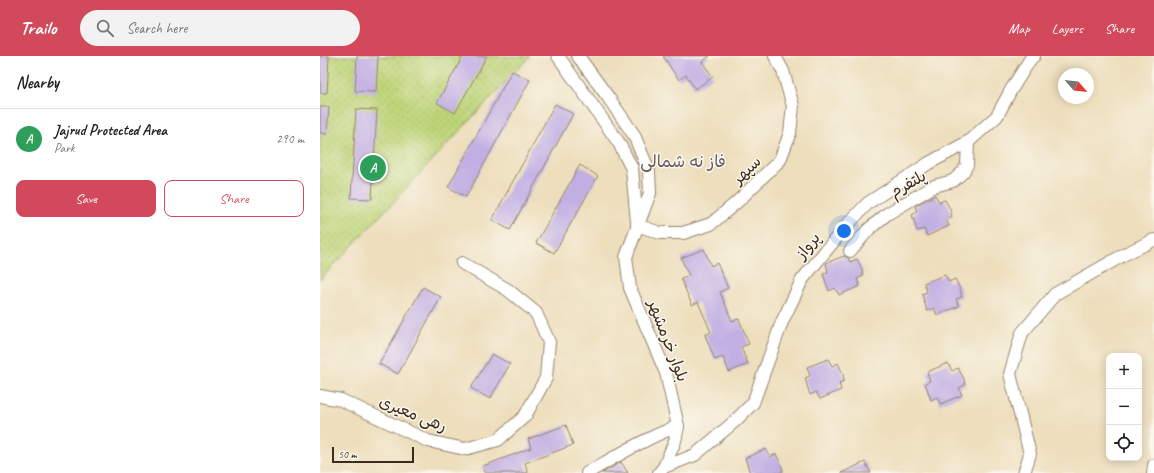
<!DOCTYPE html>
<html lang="en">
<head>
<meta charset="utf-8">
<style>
  body { margin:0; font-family:Caveat,"Playpen Sans Arabic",sans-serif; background:#f2f2f2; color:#222 }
  .controls { position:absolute; right:12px; bottom:12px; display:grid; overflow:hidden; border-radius:8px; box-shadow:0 2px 10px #0003 }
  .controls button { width:36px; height:36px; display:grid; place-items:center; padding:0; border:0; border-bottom:1px solid #e0e0e0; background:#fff; color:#222; font:20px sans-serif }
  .compass { position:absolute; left:738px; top:12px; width:36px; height:36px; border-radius:50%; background:#fff; box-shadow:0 2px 10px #0003; rotate:118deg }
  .scale { position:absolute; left:12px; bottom:10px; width:82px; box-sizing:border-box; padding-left:4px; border:2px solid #3b2a1e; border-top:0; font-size:11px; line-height:14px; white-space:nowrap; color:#3b2a1e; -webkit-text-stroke:3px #fbf7ec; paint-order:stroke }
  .you { position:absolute; left:524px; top:175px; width:14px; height:14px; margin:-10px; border:3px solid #fff; border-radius:50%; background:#1a73e8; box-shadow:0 0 0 6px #1a73e833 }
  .badge { display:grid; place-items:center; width:26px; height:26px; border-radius:50%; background:#d1495b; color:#fff; font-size:13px; font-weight:700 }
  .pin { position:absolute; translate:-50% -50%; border:2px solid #fff; box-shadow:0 1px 4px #0006 }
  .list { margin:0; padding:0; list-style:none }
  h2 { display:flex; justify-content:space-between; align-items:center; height:52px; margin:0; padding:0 16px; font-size:17px }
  h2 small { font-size:13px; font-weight:400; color:#767676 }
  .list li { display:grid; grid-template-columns:26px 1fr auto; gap:12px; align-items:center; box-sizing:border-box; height:60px; padding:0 16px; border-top:1px solid #e0e0e0 }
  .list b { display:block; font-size:15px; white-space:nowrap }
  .list p { margin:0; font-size:13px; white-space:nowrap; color:#767676 }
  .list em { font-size:13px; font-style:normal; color:#767676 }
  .actions { display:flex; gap:8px; padding:12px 16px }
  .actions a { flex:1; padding:9px 0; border:1px solid #d1495b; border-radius:8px; text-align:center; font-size:14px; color:#d1495b }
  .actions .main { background:#d1495b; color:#fff }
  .icon { flex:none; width:22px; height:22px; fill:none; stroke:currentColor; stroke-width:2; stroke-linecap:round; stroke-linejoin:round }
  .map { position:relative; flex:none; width:834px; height:417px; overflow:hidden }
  header { display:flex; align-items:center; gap:24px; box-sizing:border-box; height:56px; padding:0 20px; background:#d1495b; color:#fff }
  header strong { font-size:19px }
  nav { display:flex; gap:22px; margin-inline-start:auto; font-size:14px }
  .search { width:280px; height:36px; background:#f2f2f2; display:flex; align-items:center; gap:10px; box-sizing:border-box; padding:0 14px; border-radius:22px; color:#767676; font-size:15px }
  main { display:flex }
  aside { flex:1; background:#fff }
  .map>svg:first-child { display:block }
  .green { fill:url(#green-dots); stroke:#7c7f4b }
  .building { fill:#c1afe3 }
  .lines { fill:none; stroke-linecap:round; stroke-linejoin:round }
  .minor-casing { stroke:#94846d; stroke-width:14 }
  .minor { stroke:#fff; stroke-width:12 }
  .labels { text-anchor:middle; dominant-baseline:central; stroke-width:3; stroke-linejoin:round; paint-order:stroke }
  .street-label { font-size:16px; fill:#3b2a1e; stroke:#fbf7ec }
  .neighbourhood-label { font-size:17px; fill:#6a5963; stroke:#fbf7ec }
</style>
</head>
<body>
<header>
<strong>Trailo</strong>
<div class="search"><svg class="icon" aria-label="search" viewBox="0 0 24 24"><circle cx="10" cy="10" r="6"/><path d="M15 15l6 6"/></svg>Search here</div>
<nav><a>Map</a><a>Layers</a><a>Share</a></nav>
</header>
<main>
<aside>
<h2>Nearby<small></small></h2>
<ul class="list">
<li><span class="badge" style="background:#2e9e5b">A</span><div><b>Jajrud Protected Area</b><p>Park</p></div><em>290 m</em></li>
</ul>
<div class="actions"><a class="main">Save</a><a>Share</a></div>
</aside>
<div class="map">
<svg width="834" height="417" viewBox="0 0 834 417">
  <defs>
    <pattern id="green-dots" width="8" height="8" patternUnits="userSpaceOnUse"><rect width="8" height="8" fill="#bed478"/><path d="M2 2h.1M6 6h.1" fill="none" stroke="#a4b667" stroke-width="1.8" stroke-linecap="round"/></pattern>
  </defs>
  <rect width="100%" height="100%" fill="#fbf7ec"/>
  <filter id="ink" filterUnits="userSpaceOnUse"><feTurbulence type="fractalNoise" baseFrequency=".025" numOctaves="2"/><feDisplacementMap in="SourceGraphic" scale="8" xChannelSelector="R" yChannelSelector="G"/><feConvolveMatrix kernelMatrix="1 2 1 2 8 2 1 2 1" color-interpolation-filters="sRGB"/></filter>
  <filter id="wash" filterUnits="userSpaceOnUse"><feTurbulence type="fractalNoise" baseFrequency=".012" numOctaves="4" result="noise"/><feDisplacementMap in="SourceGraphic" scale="16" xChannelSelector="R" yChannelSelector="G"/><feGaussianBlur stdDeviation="0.9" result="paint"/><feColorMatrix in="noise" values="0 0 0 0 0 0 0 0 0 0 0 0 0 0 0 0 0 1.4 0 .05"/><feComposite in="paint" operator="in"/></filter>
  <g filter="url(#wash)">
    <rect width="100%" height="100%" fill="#eddebc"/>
    <!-- green -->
    <path class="green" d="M 0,0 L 210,0 L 0,224 Z"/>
    <g id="blocks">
      <!-- building -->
      <g class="building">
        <path d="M 0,0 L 9,0 L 7,37 L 0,37 Z"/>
        <path d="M 37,0 L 58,0 L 56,36 L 35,35 Z"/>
        <path d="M 143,0 L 167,0 L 135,57 L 117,47 Z"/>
        <path d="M 343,0 L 390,0 L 382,6 L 393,21 L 375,33 L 366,19 L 359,24 Z"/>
        <path d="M 192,15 L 210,24 L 146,141 L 128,131 Z"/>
        <path d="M 235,48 L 253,58 L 190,174 L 172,164 Z"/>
        <path d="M 0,51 L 9,51 L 7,78 L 0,77 Z"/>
        <path d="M 36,53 L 57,54 L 52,143 L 31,142 Z"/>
        <path d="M 260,109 L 278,120 L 234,197 L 216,187 Z"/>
        <path d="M 615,139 L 619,146 L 625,144 L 630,153 L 632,161 L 626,163 L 629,170 L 607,180 L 604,173 L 597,175 L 592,159 L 597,156 L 595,150 Z"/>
        <path d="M 384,193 L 391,210 L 397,207 L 408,232 L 400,236 L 412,265 L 419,263 L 429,288 L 421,291 L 428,308 L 409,316 L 403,301 L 395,304 L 385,279 L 391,276 L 378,246 L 372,249 L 361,223 L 369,220 L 361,202 Z"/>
        <path d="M 524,200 L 528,202 L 530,206 L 537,203 L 542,213 L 543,220 L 537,223 L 540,230 L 519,239 L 515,232 L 509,235 L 503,218 L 508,216 L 506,207 Z"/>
        <path d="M 625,219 L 629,226 L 635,223 L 640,233 L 642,241 L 636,243 L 639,250 L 617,259 L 614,252 L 607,255 L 602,238 L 607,236 L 604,227 Z"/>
        <path d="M 103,231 L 121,241 L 78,318 L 59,308 Z"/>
        <path d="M 172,298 L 190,308 L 170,343 L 151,332 Z"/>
        <path d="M 508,303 L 512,310 L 518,307 L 523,318 L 524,325 L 519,327 L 521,334 L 500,343 L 496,336 L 490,339 L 485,322 L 490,320 L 487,311 Z"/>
        <path d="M 628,307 L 632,315 L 638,312 L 644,323 L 645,329 L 639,332 L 642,339 L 620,348 L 617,341 L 611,344 L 605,327 L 610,325 L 607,316 Z"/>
        <path d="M 246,369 L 253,389 L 205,407 L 208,417 L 165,417 L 163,410 L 211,392 L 208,383 Z"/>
        <path d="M 446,393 L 450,401 L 456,398 L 461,408 L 463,415 L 459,417 L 430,417 L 425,402 Z"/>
        <path d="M 301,406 L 308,417 L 282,417 L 293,411 Z"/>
        <path d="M 545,406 L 551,417 L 521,417 Z"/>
      </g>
    </g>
  </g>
  <g filter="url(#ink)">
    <use href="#blocks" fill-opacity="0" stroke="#94846d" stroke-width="1"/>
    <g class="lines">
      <defs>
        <g id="minor">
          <path d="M 238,0 L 299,87 L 312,113 L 317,166"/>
          <path d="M 258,0 L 288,41 L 314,79 L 329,115 L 330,137 L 306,201 L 310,232 L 346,317 L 358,370 L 355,385 L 344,411"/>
          <path d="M 317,169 L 340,177 L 363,177 L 391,168 L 417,146 L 460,104 L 470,77 L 473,50 L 463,15 L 455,0"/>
          <path d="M 530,195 L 549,173 L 567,158 L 614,130 L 633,125 L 643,116 L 647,109 L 648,86"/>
          <path d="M 0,340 L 21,344 L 108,385 L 145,393 L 178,384 L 205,360 L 226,322 L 229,286 L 216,257 L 188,234 L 142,207"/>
          <path d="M 267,417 C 297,400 326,382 358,370"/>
          <path d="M 339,417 L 344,411 L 375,399 L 414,366 L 433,347 L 462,266 L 482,224 L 526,170 L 548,147 L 609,107 L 648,86 L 677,60 L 691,34 L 711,2 L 714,0"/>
          <path d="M 704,417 L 710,398 L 690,318 L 702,277 L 735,238 L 807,197 L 834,184"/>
          <path d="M 833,417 L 834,409"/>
        </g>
      </defs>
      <!-- minor casing -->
      <use href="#minor" class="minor-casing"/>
      <!-- minor -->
      <use href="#minor" class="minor"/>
    </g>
  </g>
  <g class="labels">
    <!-- street labels -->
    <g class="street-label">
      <text transform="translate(427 114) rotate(-45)">سپهر</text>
      <text transform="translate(588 128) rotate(-29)">پلتفرم</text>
      <text transform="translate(488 190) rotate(-51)">پرواز</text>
      <text transform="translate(348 285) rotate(69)">بلوار خرمشهر</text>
      <text transform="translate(93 358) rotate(22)">رهی معیری</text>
    </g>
    <!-- neighbourhood labels -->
    <g class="neighbourhood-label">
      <text x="363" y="105">فاز نه شمالی</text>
    </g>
  </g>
</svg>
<div class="controls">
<button>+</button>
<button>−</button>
<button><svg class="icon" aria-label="locate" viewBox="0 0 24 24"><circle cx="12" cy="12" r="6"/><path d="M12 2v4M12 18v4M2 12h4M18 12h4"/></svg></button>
</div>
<svg class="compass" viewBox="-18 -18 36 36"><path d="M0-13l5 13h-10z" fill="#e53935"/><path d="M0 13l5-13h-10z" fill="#767676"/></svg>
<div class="scale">50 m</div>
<div class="you"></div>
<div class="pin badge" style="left:53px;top:112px;background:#2e9e5b">A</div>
</div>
</main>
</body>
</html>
